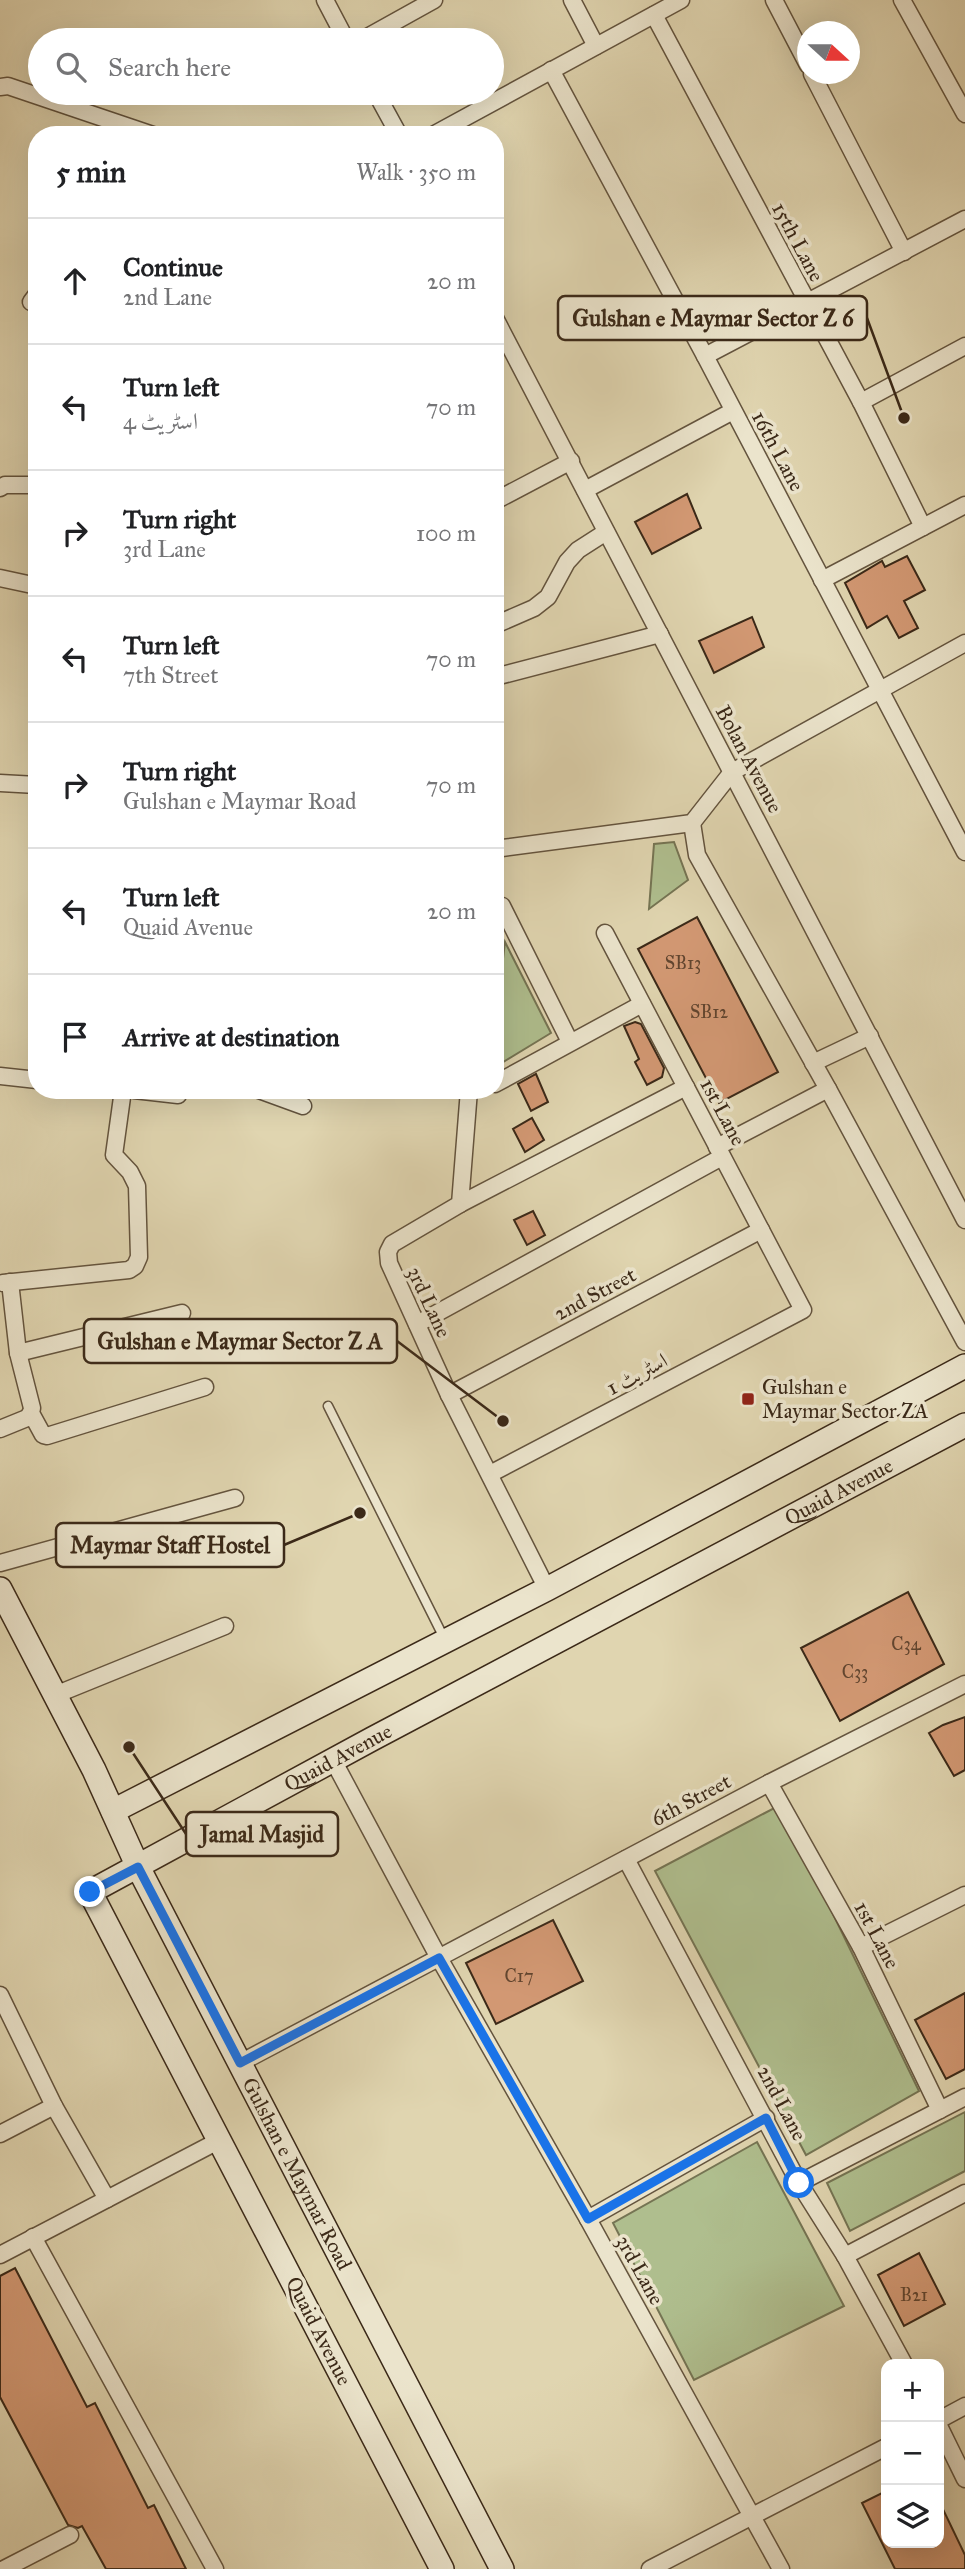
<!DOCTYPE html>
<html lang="en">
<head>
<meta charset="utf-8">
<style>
  body { margin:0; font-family:"IM FELL Great Primer",Amiri,serif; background:#f6f6f6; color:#202124 }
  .controls { position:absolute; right:21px; bottom:21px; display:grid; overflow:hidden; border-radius:14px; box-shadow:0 7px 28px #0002 }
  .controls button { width:63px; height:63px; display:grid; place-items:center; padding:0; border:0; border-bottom:2px solid #e0e0e0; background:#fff; color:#202124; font:35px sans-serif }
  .compass { position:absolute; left:797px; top:21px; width:63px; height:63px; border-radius:50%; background:#fff; box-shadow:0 7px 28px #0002; rotate:111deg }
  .stop { position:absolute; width:21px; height:21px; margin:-16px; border:5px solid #1a73e8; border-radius:50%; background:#fff }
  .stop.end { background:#1a73e8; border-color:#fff; box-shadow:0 2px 7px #0008 }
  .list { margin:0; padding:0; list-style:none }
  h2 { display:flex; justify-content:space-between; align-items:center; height:91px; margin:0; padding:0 28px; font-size:30px }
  h2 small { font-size:23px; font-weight:400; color:#757577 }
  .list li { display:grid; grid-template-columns:46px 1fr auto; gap:21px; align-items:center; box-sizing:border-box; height:126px; padding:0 28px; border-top:2px solid #e0e0e0 }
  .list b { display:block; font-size:26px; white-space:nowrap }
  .list p { margin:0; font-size:23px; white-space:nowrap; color:#757577 }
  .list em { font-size:23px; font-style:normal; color:#757577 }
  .icon { flex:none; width:38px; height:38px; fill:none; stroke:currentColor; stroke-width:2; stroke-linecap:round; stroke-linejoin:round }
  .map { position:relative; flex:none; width:965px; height:2569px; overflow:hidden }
  .search { position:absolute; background:#fff; box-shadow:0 7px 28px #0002; left:28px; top:28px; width:476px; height:77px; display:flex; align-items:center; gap:18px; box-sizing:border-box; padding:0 24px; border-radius:38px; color:#757577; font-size:26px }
  .panel { position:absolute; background:#fff; box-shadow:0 7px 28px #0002; left:28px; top:126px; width:476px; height:973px; border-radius:28px }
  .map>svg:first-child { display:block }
  .green { fill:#afbe8e; stroke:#757453; stroke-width:2 }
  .building { fill:#d29873; stroke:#3b2918; stroke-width:2 }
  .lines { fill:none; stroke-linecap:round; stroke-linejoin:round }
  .lane-casing { stroke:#64543e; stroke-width:11 }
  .street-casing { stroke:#64543e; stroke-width:19 }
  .secondary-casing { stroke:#3b2918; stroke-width:26 }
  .lane { stroke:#ebe4cc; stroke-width:8 }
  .street { stroke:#ebe4cc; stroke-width:16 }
  .secondary { stroke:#ebe4cc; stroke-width:23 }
  .route { stroke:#1a73e8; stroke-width:9 }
  .poi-dot { fill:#8f2418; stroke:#ebe4cc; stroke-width:2.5 }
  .labels { text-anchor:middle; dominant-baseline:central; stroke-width:7; stroke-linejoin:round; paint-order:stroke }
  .number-label { font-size:18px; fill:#61452f }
  .street-label { font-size:21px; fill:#3b2918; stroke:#ebe4cc }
  .poi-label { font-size:21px; fill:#3b2918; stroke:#ebe4cc; text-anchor:start }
  .leader { fill:none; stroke:#3b2918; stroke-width:2.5 }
  .callout-dot { fill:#3b2918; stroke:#ebe4cc; stroke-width:2.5 }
  .callout { fill:#ebe4cc; stroke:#3b2918; stroke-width:2.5 }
  .callout-label { font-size:23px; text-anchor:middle; font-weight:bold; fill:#3b2918 }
</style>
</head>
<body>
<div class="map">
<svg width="965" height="2569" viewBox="0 0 965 2569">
  <rect width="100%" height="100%" fill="#e0d5b0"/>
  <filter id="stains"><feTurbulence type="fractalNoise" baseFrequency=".00286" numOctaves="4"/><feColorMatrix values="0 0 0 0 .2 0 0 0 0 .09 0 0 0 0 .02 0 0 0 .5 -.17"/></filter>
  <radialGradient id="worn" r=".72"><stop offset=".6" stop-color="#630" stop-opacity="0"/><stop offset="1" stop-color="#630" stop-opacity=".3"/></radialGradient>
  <!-- green -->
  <g class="green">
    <path d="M 674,842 L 688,880 L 649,909 L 654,844 Z"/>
    <path d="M 505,942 L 551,1033 L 495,1067 L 495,1026 Z"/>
    <path d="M 780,1805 L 919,2091 L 806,2155 L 655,1871 Z"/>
    <path d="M 965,2112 L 965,2171 L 850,2231 L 827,2183 Z"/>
    <path d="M 757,2142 L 844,2306 L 694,2380 L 613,2223 Z"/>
  </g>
  <!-- building -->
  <g class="building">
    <path d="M 687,494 L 701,528 L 652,554 L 635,522 Z"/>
    <path d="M 907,556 L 925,590 L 904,601 L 918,628 L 899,638 L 887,616 L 867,628 L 845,583 L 882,561 L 885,567 Z"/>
    <path d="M 752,617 L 764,647 L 714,673 L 699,641 Z"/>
    <path d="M 697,917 L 778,1072 L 719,1103 L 638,949 Z"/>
    <path d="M 635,1022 L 641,1024 L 664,1068 L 662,1077 L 647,1085 L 635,1062 L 639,1059 L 624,1026 Z"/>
    <path d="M 536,1074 L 548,1102 L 531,1111 L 518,1084 Z"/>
    <path d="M 532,1118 L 544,1140 L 525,1152 L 513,1129 Z"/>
    <path d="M 533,1211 L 545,1235 L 527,1245 L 514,1220 Z"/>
    <path d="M 908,1592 L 944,1664 L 840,1721 L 801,1648 Z"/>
    <path d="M 965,1717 L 965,1770 L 954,1776 L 929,1733 L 943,1725 Z"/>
    <path d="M 553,1920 L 583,1981 L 496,2024 L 466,1963 Z"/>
    <path d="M 965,1993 L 965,2069 L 946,2079 L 915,2020 Z"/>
    <path d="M 919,2253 L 945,2304 L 904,2326 L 878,2275 Z"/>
    <path d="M 15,2268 L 87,2407 L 95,2403 L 148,2508 L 154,2505 L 186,2569 L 106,2569 L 82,2526 L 78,2528 L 68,2525 L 0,2397 L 0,2276 Z"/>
    <path d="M 886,2491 L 886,2543 L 939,2543 L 939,2501 L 965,2555 L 965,2569 L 895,2569 L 862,2503 Z"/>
  </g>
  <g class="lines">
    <defs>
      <path id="lane" d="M 328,1406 L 444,1638"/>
      <g id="street">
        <path d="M 325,0 L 346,40"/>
        <path d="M 572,0 L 596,46"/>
        <path d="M 774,0 L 808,65"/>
        <path d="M 902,0 L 965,114"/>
        <path d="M 654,15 L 861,402 L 923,527"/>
        <path d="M 362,40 L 434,0"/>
        <path d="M 551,70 L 705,356 L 965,852"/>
        <path d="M 812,74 L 904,252"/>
        <path d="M 0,87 L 8,86 L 153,135"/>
        <path d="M 376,93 L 399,135"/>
        <path d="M 433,135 L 681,0"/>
        <path d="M 31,302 L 37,294"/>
        <path d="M 495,318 L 965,1220"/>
        <path d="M 705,356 L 965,219"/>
        <path d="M 861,402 L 965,346"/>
        <path d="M 0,488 L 5,485 L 37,485"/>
        <path d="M 585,490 L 733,411"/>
        <path d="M 495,501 L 571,461"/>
        <path d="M 0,578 L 37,586"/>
        <path d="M 822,580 L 965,505"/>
        <path d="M 495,625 L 534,608 L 548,597 L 567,562 L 578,550 L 606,532"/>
        <path d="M 495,677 L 660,634"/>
        <path d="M 0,783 L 37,785"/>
        <path d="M 692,823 L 697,855 L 828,1089 L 965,1342"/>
        <path d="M 495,849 L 692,823 L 732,772 L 965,643"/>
        <path d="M 495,918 L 497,907 L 502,906 L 570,1042"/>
        <path d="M 813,1063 L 870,1036"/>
        <path d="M 0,1076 L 37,1080"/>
        <path d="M 495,1084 L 642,1004"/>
        <path d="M 134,1090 L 178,1095"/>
        <path d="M 259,1090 L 303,1106"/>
        <path d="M 469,1090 L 460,1204 L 392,1244 L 388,1252 L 389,1263 L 449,1395 L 547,1589"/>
        <path d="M 717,1147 L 828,1089"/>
        <path d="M 460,1204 L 686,1087"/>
        <path d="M 10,1282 L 18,1353 L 32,1408 L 31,1413 L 43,1435 L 47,1436 L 205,1387"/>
        <path d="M 3,1283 L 129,1270 L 135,1266 L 139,1257 L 137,1186 L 130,1172 L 114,1155 L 123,1090"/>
        <path d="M 417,1324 L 722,1157"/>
        <path d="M 18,1353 L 182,1313"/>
        <path d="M 449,1395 L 761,1230"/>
        <path d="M 0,1429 L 27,1418 L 31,1413"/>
        <path d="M 490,1474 L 803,1310 L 605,933"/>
        <path d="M 0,1563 L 235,1498"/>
        <path d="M 55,1695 L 225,1626"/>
        <path d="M 333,1760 L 439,1958 L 588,2219 L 781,2569"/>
        <path d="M 769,1783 L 861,1947 L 940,2110"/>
        <path d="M 626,1859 L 799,2183 L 845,2256 L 904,2364"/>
        <path d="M 861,1947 L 965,1895"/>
        <path d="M 0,1995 L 54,2106 L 107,2199"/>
        <path d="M 240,2063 L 769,1783 L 965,1684"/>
        <path d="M 0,2134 L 54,2106"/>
        <path d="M 799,2183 L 965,2097"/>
        <path d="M 588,2219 L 766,2118"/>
        <path d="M 33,2237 L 215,2569"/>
        <path d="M 0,2255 L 220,2140"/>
        <path d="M 845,2256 L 965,2193"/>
        <path d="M 939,2420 L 965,2406"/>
        <path d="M 939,2426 L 965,2479"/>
        <path d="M 4,2569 L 70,2535"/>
        <path d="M 650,2569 L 886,2447"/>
      </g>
      <g id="secondary">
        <path id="s1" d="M 0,1589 L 94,1770 L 138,1867 L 502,2569"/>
        <path d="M 113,1811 L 547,1589 L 965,1366"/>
        <path id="s2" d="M 442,2569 L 90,1892 L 372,1739 L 965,1425"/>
      </g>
    </defs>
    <!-- lane casing -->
    <use href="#lane" class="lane-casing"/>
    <!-- street casing -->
    <use href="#street" class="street-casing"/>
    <!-- secondary casing -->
    <use href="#secondary" class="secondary-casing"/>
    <!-- lane -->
    <use href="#lane" class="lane"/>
    <!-- street -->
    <use href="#street" class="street"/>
    <!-- secondary -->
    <use href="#secondary" class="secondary"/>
  </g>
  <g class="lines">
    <!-- route -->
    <path class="route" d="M 90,1892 L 138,1867 L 240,2063 L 439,1958 L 588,2219 L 766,2118 L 799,2183"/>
  </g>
  <!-- markers -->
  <rect class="poi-dot" x="741" y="1392" width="14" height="14" rx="3.5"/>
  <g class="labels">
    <!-- number labels -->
    <g class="number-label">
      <text x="683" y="963">SB13</text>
      <text x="709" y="1012">SB12</text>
      <text x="906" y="1644">C34</text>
      <text x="855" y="1672">C33</text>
      <text x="519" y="1976">C17</text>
      <text x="914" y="2295">B21</text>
    </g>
    <!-- street labels -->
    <g class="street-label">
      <text transform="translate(798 242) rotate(62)">15th Lane</text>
      <text transform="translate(778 451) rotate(62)">16th Lane</text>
      <text transform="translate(749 759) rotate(62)">Bolan Avenue</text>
      <text transform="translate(723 1112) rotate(62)">1st Lane</text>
      <text transform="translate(595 1294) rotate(-28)">2nd Street</text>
      <text transform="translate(429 1302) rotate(65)">3rd Lane</text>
      <text transform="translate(637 1374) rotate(-28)">اسٹریٹ 1</text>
      <text stroke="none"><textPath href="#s2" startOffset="1612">Quaid Avenue</textPath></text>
      <text stroke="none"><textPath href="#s2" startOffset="1045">Quaid Avenue</textPath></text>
      <text transform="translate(691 1800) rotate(-28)">6th Street</text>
      <text transform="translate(877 1935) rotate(62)">1st Lane</text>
      <text transform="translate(782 2103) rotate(62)">2nd Lane</text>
      <text stroke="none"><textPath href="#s1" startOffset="656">Gulshan e Maymar Road</textPath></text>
      <text transform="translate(640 2270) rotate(61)">3rd Lane</text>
      <text transform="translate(319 2331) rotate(63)">Quaid Avenue</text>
    </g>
    <!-- poi labels -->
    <g class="poi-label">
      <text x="762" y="1387">Gulshan e<tspan x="762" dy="24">Maymar Sector ZA</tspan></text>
    </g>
  </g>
  <!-- callouts -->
  <path class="leader" d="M904 418L867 318M503 1421L397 1341M360 1513L284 1545M129 1747L186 1834"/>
  <g class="callout-dot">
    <circle cx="904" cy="418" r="7"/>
    <circle cx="503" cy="1421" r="7"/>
    <circle cx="360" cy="1513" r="7"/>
    <circle cx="129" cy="1747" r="7"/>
  </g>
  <g class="callout">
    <rect x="558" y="296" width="309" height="44" rx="7"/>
    <rect x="84" y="1319" width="313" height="44" rx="7"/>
    <rect x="56" y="1523" width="228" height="44" rx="7"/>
    <rect x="186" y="1812" width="152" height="44" rx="7"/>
  </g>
  <g class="callout-label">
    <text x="713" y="326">Gulshan e Maymar Sector Z 6</text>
    <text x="240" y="1349">Gulshan e Maymar Sector Z A</text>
    <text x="170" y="1553">Maymar Staff Hostel</text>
    <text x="262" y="1842">Jamal Masjid</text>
  </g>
  <rect width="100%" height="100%" filter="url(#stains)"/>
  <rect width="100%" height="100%" fill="url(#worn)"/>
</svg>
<div class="controls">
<button>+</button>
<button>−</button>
<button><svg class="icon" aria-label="layers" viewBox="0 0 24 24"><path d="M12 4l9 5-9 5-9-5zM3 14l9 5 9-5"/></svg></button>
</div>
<svg class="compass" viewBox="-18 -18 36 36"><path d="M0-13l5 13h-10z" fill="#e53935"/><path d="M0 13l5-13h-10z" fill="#757577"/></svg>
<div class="stop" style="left:799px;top:2183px"></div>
<div class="stop end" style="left:90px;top:1892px"></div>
<div class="search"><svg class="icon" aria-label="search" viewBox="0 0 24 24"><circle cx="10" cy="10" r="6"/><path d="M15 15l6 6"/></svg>Search here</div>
<section class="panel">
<h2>5 min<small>Walk · 350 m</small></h2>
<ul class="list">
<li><svg class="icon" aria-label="ahead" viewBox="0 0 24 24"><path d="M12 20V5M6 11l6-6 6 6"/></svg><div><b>Continue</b><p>2nd Lane</p></div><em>20 m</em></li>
<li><svg class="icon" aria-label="left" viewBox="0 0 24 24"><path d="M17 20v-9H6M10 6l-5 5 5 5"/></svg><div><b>Turn left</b><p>اسٹریٹ 4</p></div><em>70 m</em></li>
<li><svg class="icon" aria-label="right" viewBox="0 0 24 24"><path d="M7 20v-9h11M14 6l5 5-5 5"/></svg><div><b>Turn right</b><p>3rd Lane</p></div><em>100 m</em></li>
<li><svg class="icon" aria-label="left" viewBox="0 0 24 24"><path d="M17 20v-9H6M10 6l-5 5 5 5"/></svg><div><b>Turn left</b><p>7th Street</p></div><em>70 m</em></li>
<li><svg class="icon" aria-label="right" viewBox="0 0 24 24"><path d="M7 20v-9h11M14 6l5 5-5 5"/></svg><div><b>Turn right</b><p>Gulshan e Maymar Road</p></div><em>70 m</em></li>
<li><svg class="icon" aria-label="left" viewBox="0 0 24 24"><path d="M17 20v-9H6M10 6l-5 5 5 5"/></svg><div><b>Turn left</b><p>Quaid Avenue</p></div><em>20 m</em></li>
<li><svg class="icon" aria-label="arrive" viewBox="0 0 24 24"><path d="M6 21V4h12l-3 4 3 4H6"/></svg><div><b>Arrive at destination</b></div></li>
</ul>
</section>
</div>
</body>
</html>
